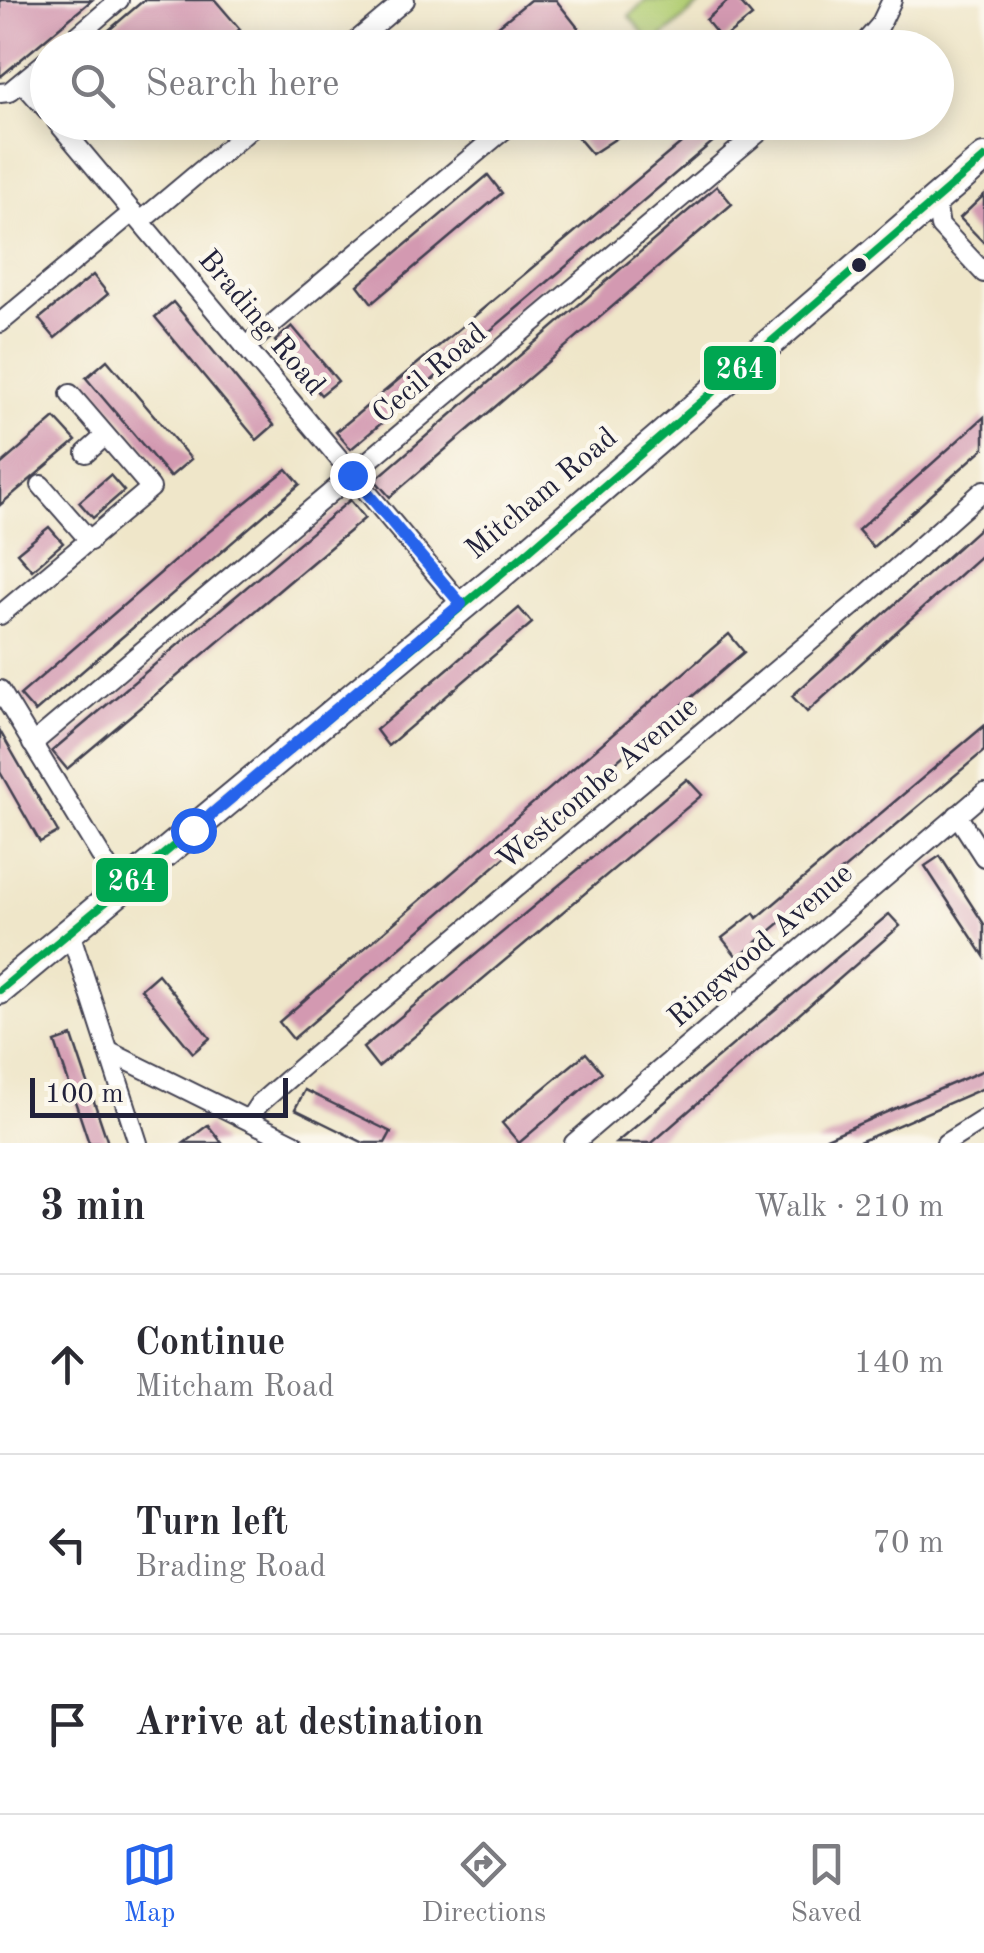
<!DOCTYPE html>
<html lang="en">
<head>
<meta charset="utf-8">
<style>
  body { margin:0; font-family:"Old Standard TT",serif; background:#f2f2f3; color:#2b2b33 }
  .scale { position:absolute; left:30px; bottom:25px; width:258px; box-sizing:border-box; padding-left:10px; border:5px solid #22223b; border-top:0; font-size:28px; line-height:35px; white-space:nowrap; color:#22223b; -webkit-text-stroke:8px #fbf7ec; paint-order:stroke }
  .stop { position:absolute; width:30px; height:30px; margin:-22px; border:8px solid #2563eb; border-radius:50%; background:#fff }
  .stop.end { background:#2563eb; border-color:#fff; box-shadow:0 2px 10px #0008 }
  .list { margin:0; padding:0; list-style:none }
  h2 { display:flex; justify-content:space-between; align-items:center; height:130px; margin:0; padding:0 40px; font-size:42px }
  h2 small { font-size:32px; font-weight:400; color:#7c7c81 }
  .list li { display:grid; grid-template-columns:65px 1fr auto; gap:30px; align-items:center; box-sizing:border-box; height:180px; padding:0 40px; border-top:2px solid #e1e1e2 }
  .list b { display:block; font-size:38px; white-space:nowrap }
  .list p { margin:0; font-size:32px; white-space:nowrap; color:#7c7c81 }
  .list em { font-size:32px; font-style:normal; color:#7c7c81 }
  .icon { flex:none; width:55px; height:55px; fill:none; stroke:currentColor; stroke-width:2; stroke-linecap:round; stroke-linejoin:round }
  .map { position:relative; flex:none; width:984px; height:1143px; overflow:hidden }
  .search { position:absolute; background:#fff; box-shadow:0 5px 25px #0003; left:30px; right:30px; top:30px; height:110px; display:flex; align-items:center; gap:25px; box-sizing:border-box; padding:0 35px; border-radius:55px; color:#7c7c81; font-size:38px }
  .sheet { height:670px; background:#fff }
  nav { display:flex; justify-content:space-around; align-items:center; box-sizing:border-box; height:140px; border-top:2px solid #e1e1e2; background:#fff; font-size:28px; color:#7c7c81 }
  nav a { display:grid; justify-items:center; gap:5px }
  nav .on { color:#2563eb }
  .map>svg:first-child { display:block }
  .green { fill:#b2ce74; stroke:#6a7858; stroke-width:2.5 }
  .building { fill:#d399b1 }
  .lines { fill:none; stroke-linecap:round; stroke-linejoin:round }
  .minor-casing { stroke:#413f50; stroke-width:22 }
  .primary-casing { stroke:#413f50; stroke-width:32 }
  .minor { stroke:#fff; stroke-width:18 }
  .primary { stroke:#fff; stroke-width:28 }
  .bus-1-casing { stroke:#fbf7ec; stroke-width:15 }
  .bus-1 { stroke:#00a651; stroke-width:8 }
  .route { stroke:#2563eb; stroke-width:12 }
  .bus-dot { fill:#22223b; stroke:#fbf7ec; stroke-width:4 }
  .labels { text-anchor:middle; dominant-baseline:central; stroke-width:9; stroke-linejoin:round; paint-order:stroke }
  .street-label { font-size:30px; fill:#22223b; stroke:#fbf7ec }
  .line-badge { stroke:#fbf7ec; stroke-width:4 }
  .badge-label { font-size:28px; text-anchor:middle; font-weight:bold; fill:#fff }
</style>
</head>
<body>
<div class="map">
<svg width="984" height="1143" viewBox="0 0 984 1143">
  <rect width="100%" height="100%" fill="#fbf7ec"/>
  <filter id="ink" filterUnits="userSpaceOnUse"><feTurbulence type="fractalNoise" baseFrequency=".01" numOctaves="2"/><feDisplacementMap in="SourceGraphic" scale="20" xChannelSelector="R" yChannelSelector="G"/><feConvolveMatrix kernelMatrix="1 2 1 2 8 2 1 2 1" color-interpolation-filters="sRGB"/></filter>
  <filter id="wash" filterUnits="userSpaceOnUse"><feTurbulence type="fractalNoise" baseFrequency=".0048" numOctaves="4" result="noise"/><feDisplacementMap in="SourceGraphic" scale="40" xChannelSelector="R" yChannelSelector="G"/><feGaussianBlur stdDeviation="2.25" result="paint"/><feColorMatrix in="noise" values="0 0 0 0 0 0 0 0 0 0 0 0 0 0 0 0 0 1.4 0 .05"/><feComposite in="paint" operator="in"/></filter>
  <g filter="url(#wash)">
    <rect width="100%" height="100%" fill="#efe6c9"/>
    <!-- green -->
    <path class="green" d="M 646,0 L 705,0 L 653,45 L 629,16 Z"/>
    <g id="blocks">
      <!-- building -->
      <g class="building">
        <path d="M 0,0 L 92,0 L 0,77 Z"/>
        <path d="M 144,0 L 215,0 L 240,29 L 218,48 L 88,48 Z"/>
        <path d="M 530,0 L 556,0 L 594,48 L 503,48 L 490,33 Z"/>
        <path d="M 729,0 L 738,0 L 752,16 L 722,40 L 706,20 Z"/>
        <path d="M 587,122 L 641,122 L 592,154 L 575,134 Z"/>
        <path d="M 706,122 L 736,122 L 351,449 L 336,432 Z"/>
        <path d="M 488,175 L 502,193 L 372,303 L 358,285 Z"/>
        <path d="M 717,186 L 732,204 L 390,497 L 375,480 Z"/>
        <path d="M 984,195 L 984,243 L 960,218 Z"/>
        <path d="M 93,275 L 108,294 L 55,338 L 39,319 Z"/>
        <path d="M 173,302 L 274,425 L 257,440 L 155,317 Z"/>
        <path d="M 292,326 L 338,381 L 321,395 L 275,341 Z"/>
        <path d="M 107,360 L 191,459 L 170,477 L 86,378 Z"/>
        <path d="M 984,417 L 984,448 L 873,547 L 858,530 Z"/>
        <path d="M 55,418 L 76,441 L 0,505 L 0,465 Z"/>
        <path d="M 287,469 L 300,484 L 35,712 L 20,695 L 195,543 Z"/>
        <path d="M 110,475 L 124,491 L 93,518 L 79,502 Z"/>
        <path d="M 350,500 L 365,518 L 67,769 L 52,751 Z"/>
        <path d="M 984,524 L 984,553 L 807,712 L 792,696 Z"/>
        <path d="M 49,527 L 63,543 L 32,570 L 17,553 Z"/>
        <path d="M 519,608 L 532,623 L 388,746 L 376,730 Z"/>
        <path d="M 729,634 L 744,652 L 293,1039 L 279,1022 Z"/>
        <path d="M 984,726 L 984,751 L 738,958 L 722,938 L 754,913 L 757,918 Z"/>
        <path d="M 0,731 L 58,832 L 40,842 L 0,772 Z"/>
        <path d="M 687,779 L 702,795 L 378,1067 L 363,1048 Z"/>
        <path d="M 940,856 L 984,924 L 984,956 L 925,866 Z"/>
        <path d="M 889,914 L 900,926 L 652,1143 L 616,1143 Z"/>
        <path d="M 158,974 L 210,1038 L 193,1053 L 141,989 Z"/>
        <path d="M 72,1036 L 108,1143 L 89,1143 L 55,1042 Z"/>
        <path d="M 586,1053 L 602,1072 L 519,1143 L 502,1123 Z"/>
        <path d="M 984,1070 L 984,1088 L 857,1143 L 815,1143 Z"/>
        <path d="M 305,1090 L 391,1132 L 385,1143 L 364,1143 L 295,1109 Z"/>
        <path d="M 208,1125 L 222,1143 L 184,1143 Z"/>
      </g>
    </g>
  </g>
  <g filter="url(#ink)">
    <use href="#blocks" fill-opacity="0" stroke="#413f50" stroke-width="2.5"/>
    <g class="lines">
      <defs>
        <g id="minor">
          <path d="M 63,48 L 119,0"/>
          <path d="M 348,48 L 405,0"/>
          <path d="M 860,48 L 880,25 L 892,0"/>
          <path d="M 22,82 L 48,111"/>
          <path d="M 0,93 L 9,92 L 48,60"/>
          <path d="M 57,122 L 461,604"/>
          <path d="M 935,197 L 940,226 L 984,273"/>
          <path d="M 141,221 L 259,122"/>
          <path d="M 0,323 L 133,212"/>
          <path d="M 245,347 L 512,123"/>
          <path d="M 86,453 L 105,436"/>
          <path d="M 41,485 L 90,541"/>
          <path d="M 0,615 L 151,488 L 70,394"/>
          <path d="M 0,690 L 121,889"/>
          <path d="M 32,744 L 771,122"/>
          <path d="M 957,815 L 984,857"/>
          <path d="M 70,932 L 138,1143"/>
          <path d="M 108,1051 L 294,1143"/>
          <path d="M 249,1119 L 259,1104 L 306,1063 L 867,594 L 984,490"/>
          <path d="M 574,1143 L 984,793"/>
          <path d="M 946,1143 L 984,1119"/>
        </g>
        <path id="primary" d="M 0,990 L 525,554 L 984,158"/>
      </defs>
      <!-- minor casing -->
      <use href="#minor" class="minor-casing"/>
      <!-- primary casing -->
      <use href="#primary" class="primary-casing"/>
      <!-- minor -->
      <use href="#minor" class="minor"/>
      <!-- primary -->
      <use href="#primary" class="primary"/>
      <defs>
        <path id="bus-1" d="M 0,990 L 525,554 L 984,158"/>
      </defs>
      <!-- bus-1 casing -->
      <use href="#bus-1" class="bus-1-casing"/>
      <!-- bus-1 -->
      <use href="#bus-1" class="bus-1"/>
    </g>
  </g>
  <g class="lines" filter="url(#ink)">
    <!-- route -->
    <path class="route" d="M 193,830 L 461,604 L 352,475"/>
  </g>
  <!-- markers -->
  <circle class="bus-dot" cx="859" cy="265" r="9"/>
  <g class="labels">
    <!-- street labels -->
    <g class="street-label">
      <text transform="translate(261 323) rotate(50)">Brading Road</text>
      <text transform="translate(430 374) rotate(-40)">Cecil Road</text>
      <text transform="translate(542 494) rotate(-40)">Mitcham Road</text>
      <text transform="translate(598 784) rotate(-40)">Westcombe Avenue</text>
      <text transform="translate(761 946) rotate(-41)">Ringwood Avenue</text>
    </g>
  </g>
  <g class="line-badge">
    <rect x="702" y="344" width="76" height="48" rx="10" fill="#00a651"/>
    <rect x="94" y="856" width="76" height="48" rx="10" fill="#00a651"/>
  </g>
  <g class="badge-label">
    <text x="740" y="378">264</text>
    <text x="132" y="890">264</text>
  </g>
</svg>
<div class="scale">100 m</div>
<div class="stop" style="left:193px;top:830px"></div>
<div class="stop end" style="left:352px;top:475px"></div>
<div class="search"><svg class="icon" aria-label="search" viewBox="0 0 24 24"><circle cx="10" cy="10" r="6"/><path d="M15 15l6 6"/></svg>Search here</div>
</div>
<section class="sheet">
<h2>3 min<small>Walk · 210 m</small></h2>
<ul class="list">
<li><svg class="icon" aria-label="ahead" viewBox="0 0 24 24"><path d="M12 20V5M6 11l6-6 6 6"/></svg><div><b>Continue</b><p>Mitcham Road</p></div><em>140 m</em></li>
<li><svg class="icon" aria-label="left" viewBox="0 0 24 24"><path d="M17 20v-9H6M10 6l-5 5 5 5"/></svg><div><b>Turn left</b><p>Brading Road</p></div><em>70 m</em></li>
<li><svg class="icon" aria-label="arrive" viewBox="0 0 24 24"><path d="M6 21V4h12l-3 4 3 4H6"/></svg><div><b>Arrive at destination</b></div></li>
</ul>
</section>
<nav>
<a class="on"><svg class="icon" aria-label="map" viewBox="0 0 24 24"><path d="M3 6l6-2 6 2 6-2v14l-6 2-6-2-6 2zM9 4v14M15 6v14"/></svg>Map</a>
<a><svg class="icon" aria-label="directions" viewBox="0 0 24 24"><path d="M12 3l9 9-9 9-9-9zM9 14v-3h6M13 9l2 2-2 2"/></svg>Directions</a>
<a><svg class="icon" aria-label="saved" viewBox="0 0 24 24"><path d="M7 4h10v16l-5-4-5 4z"/></svg>Saved</a>
</nav>
</body>
</html>
